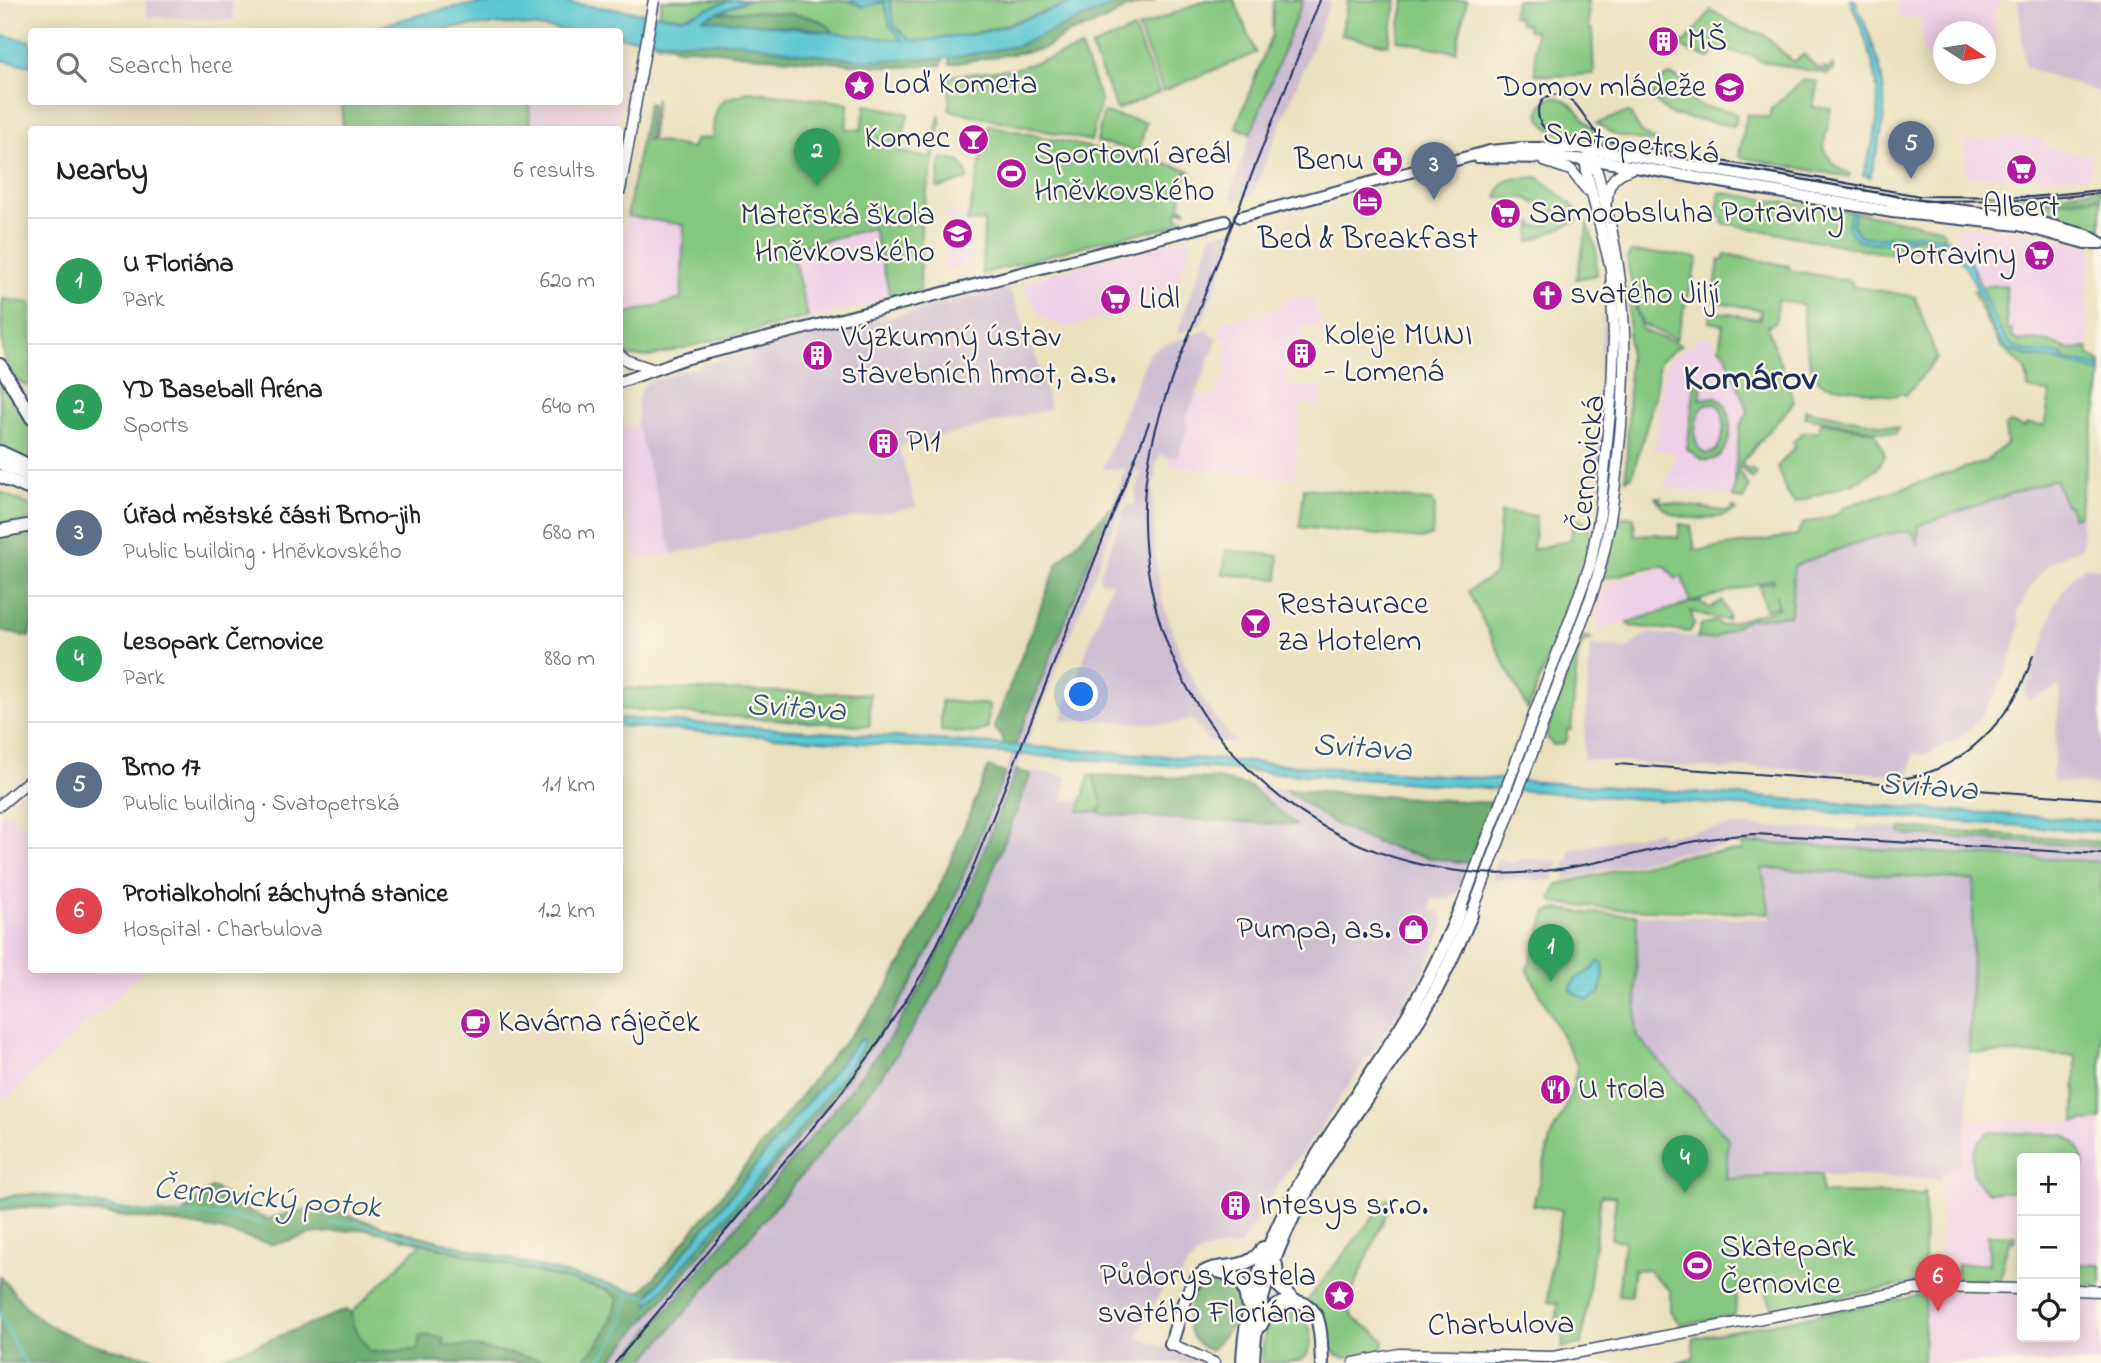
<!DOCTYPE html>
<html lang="en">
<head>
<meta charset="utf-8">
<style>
  body { margin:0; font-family:"Indie Flower",sans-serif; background:#f6f6f6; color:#202124 }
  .controls { position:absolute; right:21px; bottom:21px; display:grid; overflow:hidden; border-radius:7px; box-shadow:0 4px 18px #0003 }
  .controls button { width:63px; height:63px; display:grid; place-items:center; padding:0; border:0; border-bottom:2px solid #e0e0e0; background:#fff; color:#202124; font:35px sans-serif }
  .compass { position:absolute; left:1933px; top:21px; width:63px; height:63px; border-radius:50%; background:#fff; box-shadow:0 4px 18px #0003; rotate:102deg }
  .you { position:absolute; left:1082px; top:695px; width:24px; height:24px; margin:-18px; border:5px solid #fff; border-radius:50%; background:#1a73e8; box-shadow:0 0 0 10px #1a73e833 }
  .badge { display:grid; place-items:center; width:46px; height:46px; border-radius:50%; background:#ea580c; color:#fff; font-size:23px; font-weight:700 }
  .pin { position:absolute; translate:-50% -58px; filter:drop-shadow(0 2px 4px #0008) }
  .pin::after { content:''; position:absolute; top:37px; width:24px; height:21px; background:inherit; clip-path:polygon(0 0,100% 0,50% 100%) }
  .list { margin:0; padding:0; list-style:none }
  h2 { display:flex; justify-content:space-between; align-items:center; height:91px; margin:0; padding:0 28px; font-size:30px }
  h2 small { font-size:23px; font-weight:400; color:#757577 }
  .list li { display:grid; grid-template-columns:46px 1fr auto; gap:21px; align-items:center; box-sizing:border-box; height:126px; padding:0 28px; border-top:2px solid #e0e0e0 }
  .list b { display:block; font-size:26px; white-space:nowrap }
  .list p { margin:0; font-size:23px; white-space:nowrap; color:#757577 }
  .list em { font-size:23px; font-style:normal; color:#757577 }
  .icon { flex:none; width:38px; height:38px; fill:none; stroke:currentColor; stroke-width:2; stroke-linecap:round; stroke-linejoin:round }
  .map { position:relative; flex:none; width:2101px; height:1363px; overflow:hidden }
  .search { position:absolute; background:#fff; box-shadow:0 4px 18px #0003; left:28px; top:28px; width:595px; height:77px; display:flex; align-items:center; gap:18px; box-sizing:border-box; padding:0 24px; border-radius:7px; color:#757577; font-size:26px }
  .panel { position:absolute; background:#fff; box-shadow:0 4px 18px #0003; left:28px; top:126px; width:595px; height:847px; border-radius:7px }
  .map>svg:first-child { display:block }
  .built { fill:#efd0e6 }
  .industrial { fill:#cdbed2 }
  .green { fill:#85c780; stroke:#507b6f; stroke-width:2; fill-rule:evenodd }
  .forest { fill:#6cac6e; stroke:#446e66; stroke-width:2; fill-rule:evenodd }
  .water { fill:#5cc8d2; stroke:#3c7c98; stroke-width:2 }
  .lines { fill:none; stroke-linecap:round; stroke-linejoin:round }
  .stream { stroke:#5cc8d2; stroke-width:2 }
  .secondary-casing { stroke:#3a4a6c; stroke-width:13 }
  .primary-casing { stroke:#3a4a6c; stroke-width:14 }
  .highway-casing { stroke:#3a4a6c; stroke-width:16 }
  .secondary { stroke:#fff; stroke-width:10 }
  .primary { stroke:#fff; stroke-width:10 }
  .highway { stroke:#fff; stroke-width:12 }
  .tram { stroke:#1b2f5e; stroke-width:2 }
  .rail { stroke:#1b2f5e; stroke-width:2 }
  .labels { text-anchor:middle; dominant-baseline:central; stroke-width:5; stroke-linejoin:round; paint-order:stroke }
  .poi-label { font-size:32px; fill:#1b2f5e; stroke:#fcf5e5; text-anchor:start }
  .street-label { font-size:32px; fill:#1b2f5e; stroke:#fcf5e5 }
  .water-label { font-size:33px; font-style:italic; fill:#2b557b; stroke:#fcf5e5 }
  .district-label { font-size:38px; font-weight:bold; fill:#1b2f5e; stroke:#fcf5e5 }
</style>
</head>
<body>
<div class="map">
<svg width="2101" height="1363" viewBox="0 0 2101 1363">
  <rect width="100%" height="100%" fill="#fcf5e5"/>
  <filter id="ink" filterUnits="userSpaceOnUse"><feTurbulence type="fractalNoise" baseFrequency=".0143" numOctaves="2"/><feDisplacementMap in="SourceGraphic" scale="14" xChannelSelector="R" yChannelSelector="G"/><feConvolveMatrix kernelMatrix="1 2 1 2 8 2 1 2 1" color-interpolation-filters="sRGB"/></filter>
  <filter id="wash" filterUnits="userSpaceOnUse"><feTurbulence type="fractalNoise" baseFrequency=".00686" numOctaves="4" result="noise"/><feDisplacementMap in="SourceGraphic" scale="28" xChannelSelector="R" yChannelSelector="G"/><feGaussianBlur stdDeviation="1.57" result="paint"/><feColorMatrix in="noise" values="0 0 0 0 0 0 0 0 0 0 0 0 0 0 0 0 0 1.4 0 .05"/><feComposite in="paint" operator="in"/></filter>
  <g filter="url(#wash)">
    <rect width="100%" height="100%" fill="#e9e1bd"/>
    <!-- built -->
    <g class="built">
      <path d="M 1897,0 L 2000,0 L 2000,7 L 1994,8 L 1997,44 L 1986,45 L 1986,32 L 1944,32 L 1943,55 L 1923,56 L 1921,17 L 1899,18 Z"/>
      <path d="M 620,59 L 629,65 L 618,129 L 531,129 L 529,102 L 620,102 Z"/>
      <path d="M 2017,137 L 2045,141 L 2044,146 L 2094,157 L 2089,176 L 1966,177 L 1964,141 Z"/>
      <path d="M 946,209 L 969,214 L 968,222 L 971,221 L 969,264 L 944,271 Z"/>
      <path d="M 627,216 L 684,224 L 681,299 L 620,315 L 620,247 Z"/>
      <path d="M 874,228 L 891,299 L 809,319 L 791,249 Z"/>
      <path d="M 1961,228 L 2005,228 L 2093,246 L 2086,288 L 2088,348 L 2067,349 L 2046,340 L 2018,341 L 2012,337 L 2012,329 L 2007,329 L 2006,285 L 1985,286 L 1958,245 L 1957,232 Z"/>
      <path d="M 1190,237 L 1192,245 L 1171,300 L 1067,328 L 1040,316 L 1031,299 L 1026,295 L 1024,286 L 1028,280 Z"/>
      <path d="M 1311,297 L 1323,327 L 1303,325 L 1301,344 L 1289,343 L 1285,385 L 1322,388 L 1321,405 L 1301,404 L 1294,478 L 1168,466 L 1172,456 L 1177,457 L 1189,426 L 1184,424 L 1196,395 L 1216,397 L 1217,383 L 1224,384 L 1227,340 L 1218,337 L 1224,320 L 1260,315 L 1275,310 L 1288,298 Z"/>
      <path d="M 1707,336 L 1710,340 L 1716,341 L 1716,351 L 1725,353 L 1748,412 L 1740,426 L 1732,497 L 1664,487 L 1676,453 L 1654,450 L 1664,366 L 1686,346 L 1694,347 L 1695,339 Z"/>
      <path d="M 620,413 L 626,426 L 637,424 L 672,554 L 636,560 L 623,505 L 620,505 Z"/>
      <path d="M 1665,566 L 1676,579 L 1682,577 L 1690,600 L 1687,601 L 1687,604 L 1600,630 L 1595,611 L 1608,582 L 1624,579 Z"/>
      <path d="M 8,811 L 31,837 L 32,970 L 145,970 L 6,1100 L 0,1093 L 0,817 Z"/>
      <path d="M 1967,1119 L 2075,1122 L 2101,1119 L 2101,1265 L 2075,1264 L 2075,1158 L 2022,1158 L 2022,1234 L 2017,1234 L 2017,1230 L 1985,1229 L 1985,1233 L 1988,1234 L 1989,1265 L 1945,1264 L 1945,1257 L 1939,1257 L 1942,1174 L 1960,1164 Z"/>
      <path d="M 1943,1292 L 2022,1294 L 2022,1337 L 2075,1337 L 2075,1296 L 2101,1297 L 2101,1363 L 1923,1363 L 1925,1297 Z"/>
    </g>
    <!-- industrial -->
    <g class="industrial">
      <path d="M 145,0 L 231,0 L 234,20 L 147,17 Z"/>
      <path d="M 1303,0 L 1331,0 L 1252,196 L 1237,200 L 1230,196 L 1251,133 Z"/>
      <path d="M 2018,0 L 2101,0 L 2101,93 L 2025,67 Z"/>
      <path d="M 1239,229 L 1201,324 L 1177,334 L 1212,234 Z"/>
      <path d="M 1005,289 L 1011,293 L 1022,321 L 1040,369 L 1050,409 L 899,447 L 916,507 L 777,531 L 672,554 L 637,424 L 638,397 L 643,387 L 649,382 L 724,358 Z"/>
      <path d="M 1605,294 L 1610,294 L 1611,326 L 1607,417 L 1602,467 L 1593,466 Z"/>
      <path d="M 1208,329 L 1211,335 L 1218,337 L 1185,423 L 1189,426 L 1178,454 L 1177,457 L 1173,456 L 1171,458 L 1160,454 L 1154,471 L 1157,475 L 1153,484 L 1154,544 L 1162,601 L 1181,656 L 1205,703 L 1235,743 L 1207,741 L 1192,719 L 1173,724 L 1061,720 L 1112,582 L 1100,581 L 1100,574 L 1126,505 L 1135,505 L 1139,476 L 1144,474 L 1135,472 L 976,872 L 956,920 L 922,985 L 889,1039 L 838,1105 L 622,1363 L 609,1363 L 844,1082 L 880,1033 L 914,980 L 947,916 L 967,868 L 1126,469 L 1102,469 L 1149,353 L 1159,347 Z"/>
      <path d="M 2055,479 L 2065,506 L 2069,505 L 2076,516 L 2080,515 L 2083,543 L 2081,548 L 2050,563 L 2033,583 L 2017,613 L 2020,624 L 2010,663 L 1993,698 L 1983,713 L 1967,732 L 1952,742 L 1925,755 L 1913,752 L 1910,772 L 1903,775 L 1832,771 L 1831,777 L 1826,776 L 1826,771 L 1768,767 L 1721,769 L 1583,759 L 1590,645 L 1626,649 L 1642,637 L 1650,633 L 1713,639 L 1747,620 L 1791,615 L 1794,566 L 1854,544 L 1901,530 L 1910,531 L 1917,539 L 1919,525 Z"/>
      <path d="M 2085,566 L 2101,569 L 2101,786 L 2055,782 L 2052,780 L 2060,686 L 2029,700 L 2024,693 L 2041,652 L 2054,605 L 2074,575 Z"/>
      <path d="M 1033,771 L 1067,776 L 1063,800 L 1082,801 L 1080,811 L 1097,812 L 1105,815 L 1294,825 L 1249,786 L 1285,790 L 1333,823 L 1379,843 L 1420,855 L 1472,863 L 1463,885 L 1455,895 L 1448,899 L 1432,899 L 1431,910 L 1438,911 L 1443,916 L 1444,926 L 1420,981 L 1416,981 L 1397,1014 L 1315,1136 L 1290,1167 L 1240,1246 L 1205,1250 L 1187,1265 L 1177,1282 L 1169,1279 L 1147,1314 L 1138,1337 L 1203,1363 L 642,1363 L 809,1167 L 891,1063 L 937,990 L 977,911 Z"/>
      <path d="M 1858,825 L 1901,828 L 1900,834 L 2101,847 L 2101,862 L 1760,843 L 1681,852 L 1566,879 L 1564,872 L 1562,872 L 1565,862 L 1570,858 L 1569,850 L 1660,831 L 1661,836 L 1733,826 L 1857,830 Z"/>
      <path d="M 1498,858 L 1512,863 L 1524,858 L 1559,861 L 1553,880 L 1492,879 Z"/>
      <path d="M 1762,868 L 1974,880 L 1967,1119 L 1960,1164 L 1942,1174 L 1941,1181 L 1931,1178 L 1777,1174 L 1725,1179 L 1636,1035 L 1637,915 L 1770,919 Z"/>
    </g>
    <!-- green -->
    <g class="green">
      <path d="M 662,0 L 1072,0 L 1072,4 C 1022,19 974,38 921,41 C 882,42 843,33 804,28 C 756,22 707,21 659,15 Z"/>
      <path d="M 1206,0 L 1234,0 L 1256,53 L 1163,91 L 1138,28 Z"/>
      <path d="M 1273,0 L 1303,0 L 1251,133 L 1236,127 L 1272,34 Z"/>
      <path d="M 1348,0 L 1397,0 L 1388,45 L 1341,35 Z"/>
      <path d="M 1405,0 L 1467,0 L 1456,52 L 1397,40 Z"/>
      <path d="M 1516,0 L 1588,0 L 1589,29 L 1592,29 L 1594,74 L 1550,76 L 1535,74 L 1535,31 L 1528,30 L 1527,24 L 1520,23 L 1518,17 L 1512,16 Z"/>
      <path d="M 1711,10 L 1740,28 L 1763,34 L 1793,62 L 1804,54 L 1817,69 L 1819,68 L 1821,70 L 1825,68 L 1827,70 L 1833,65 L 1834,69 L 1828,74 L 1759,61 L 1754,56 L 1714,49 L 1710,58 L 1691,52 L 1682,47 L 1681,41 L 1685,43 Z"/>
      <path d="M 1134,29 L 1159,92 L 1117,110 L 1091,47 Z"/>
      <path d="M 1081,48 L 1101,100 L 1091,141 L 949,110 L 949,76 L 1015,69 Z"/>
      <path d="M 1670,75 L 1683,80 L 1689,98 L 1692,97 L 1694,103 L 1699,106 L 1733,112 L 1737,116 L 1735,124 L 1732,126 L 1672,115 L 1653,100 C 1654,88 1659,80 1670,75 Z"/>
      <path d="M 1803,80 L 1818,82 L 1813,107 L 1831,109 L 1823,148 C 1830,160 1836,170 1850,174 L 1849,177 L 1739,157 L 1747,114 L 1769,118 L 1771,109 Z"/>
      <path d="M 748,91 L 848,103 L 846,128 L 861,130 L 866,105 L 908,113 L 900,152 L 930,158 L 939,116 L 941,122 L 921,220 L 920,290 L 891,299 L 873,228 L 791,249 L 808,317 L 648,357 L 629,356 L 622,349 L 620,315 L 681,299 L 684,225 L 627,216 L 648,103 L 652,104 L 646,140 L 649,140 L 656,98 L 651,140 L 692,148 L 696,139 L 712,138 C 713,128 714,103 726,99 C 734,96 739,97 748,91 Z"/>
      <path d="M 1556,97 C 1582,102 1584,132 1613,144 C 1595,141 1535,138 1540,110 C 1542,102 1548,98 1556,97 Z"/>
      <path d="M 341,102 L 529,102 L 531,129 L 343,129 Z"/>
      <path d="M 1629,112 L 1641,132 L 1660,144 L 1615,135 L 1597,123 Z"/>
      <path d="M 1103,113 L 1146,122 L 1139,151 L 1097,142 Z"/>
      <path d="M 989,125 L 1187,169 L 1191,172 L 1185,172 L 1180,208 L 1185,208 L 1185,211 L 1177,210 L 1177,218 L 1185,219 L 1185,222 L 1162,229 L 1104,240 L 982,274 L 984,221 L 967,222 Z"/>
      <path d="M 943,158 L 961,162 L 967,174 L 967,179 L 940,188 L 937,187 L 941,159 Z"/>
      <path d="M 1538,177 L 1577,209 L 1550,209 L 1550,206 L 1541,206 L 1526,198 L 1497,198 C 1501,174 1517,179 1538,177 Z"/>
      <path d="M 2101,188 L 2101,195 L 2097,196 L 2006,203 L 2006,195 L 2051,195 Z"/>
      <path d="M 1720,192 L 1774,201 L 1837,209 L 1940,228 L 1944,233 L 1944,244 L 1935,250 L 1923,252 L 1921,249 L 1889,253 L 1877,252 L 1722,223 L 1723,217 L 1716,216 Z"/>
      <path d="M 2101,198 L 2101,232 L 2013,207 L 2013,205 Z"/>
      <path d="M 1554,212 L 1565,212 L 1579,220 L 1529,242 L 1532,224 L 1533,223 L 1534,227 L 1549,225 L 1549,220 L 1554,220 Z"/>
      <path d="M 1588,224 L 1596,249 L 1597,275 L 1576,279 Z"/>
      <path d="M 1631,252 L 1670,254 L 1698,258 L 1676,340 L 1642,324 L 1633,294 L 1627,258 Z"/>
      <path d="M 1725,254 L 1789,266 L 1789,270 L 1852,281 L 1852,286 L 1915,297 L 1937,358 L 1906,395 L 1900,393 L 1893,396 L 1823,384 C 1804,368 1804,328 1803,305 L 1777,300 L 1776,322 L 1767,326 L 1794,402 L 1741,463 L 1749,470 L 1751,468 L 1756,473 L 1753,479 L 1740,466 L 1738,473 L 1742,474 L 1749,487 L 1743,500 L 1733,497 L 1736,477 L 1734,479 L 1740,426 L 1748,412 L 1725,353 L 1719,348 L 1723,325 L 1709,322 L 1711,311 L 1759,319 L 1761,310 L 1713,301 L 1719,260 L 1724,260 Z"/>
      <path d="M 2006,285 L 2007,329 L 2012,329 L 2012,337 L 2018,341 L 2046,340 L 2067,349 L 2088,348 L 2089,355 L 2101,362 C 2101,413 2082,463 2080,515 L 2073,517 L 2069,506 L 2066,506 L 2055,479 L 1919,525 L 1918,543 L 1913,533 C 1895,525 1816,558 1794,566 L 1791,615 L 1747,620 L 1713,639 L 1697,638 L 1701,625 L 1716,621 L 1721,626 L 1779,608 L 1776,594 L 1778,606 L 1765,609 L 1759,585 L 1773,582 L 1773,579 L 1689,603 L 1699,601 L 1710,608 L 1722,601 L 1729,616 L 1727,620 L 1707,617 L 1691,611 L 1694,624 L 1689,632 L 1630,626 L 1628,622 L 1687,604 L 1690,600 L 1682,577 L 1676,579 L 1665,566 C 1646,565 1624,576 1604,578 L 1614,537 L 1622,517 L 1634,517 L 1635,535 L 1655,534 L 1678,538 L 1680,524 L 1691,526 L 1695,551 L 1797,535 L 1802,524 L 1839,514 L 1842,509 L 1847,506 L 1986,461 L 2005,445 L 2007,442 L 2005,427 L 2010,423 L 2024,427 L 2027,424 L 2045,426 L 2050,393 L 2028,389 C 2028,358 2013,363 2000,345 C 1989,328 1981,310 1973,291 L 1985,286 Z"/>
      <path d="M 1629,287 L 1642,330 L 1681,345 L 1659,361 L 1655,397 L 1632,476 L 1626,479 L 1629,386 Z"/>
      <path d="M 3,299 L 31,303 L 31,387 C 27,385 20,383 16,380 C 0,366 0,321 3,299 Z"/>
      <path d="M 0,375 L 31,427 L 31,461 L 0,448 Z"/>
      <path d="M 1695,382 L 1702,383 L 1700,399 L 1716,397 C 1740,408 1732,464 1705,460 C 1697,459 1693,452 1687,449 ZM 1715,403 C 1729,412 1725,441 1714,452 L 1706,454 C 1689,446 1694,414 1706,404 Z"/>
      <path d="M 1805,410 L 1898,428 L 1895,434 L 1805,417 Z"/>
      <path d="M 1820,422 L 1875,432 L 1885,455 L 1877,469 L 1855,482 L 1794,503 L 1786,491 L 1777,467 L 1796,446 L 1793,442 L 1802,433 L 1818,432 Z"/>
      <path d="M 1304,488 L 1431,501 L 1435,506 L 1432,535 L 1422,539 L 1300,527 Z"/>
      <path d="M 0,492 L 31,506 L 31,520 L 0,524 Z"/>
      <path d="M 1656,497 L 1661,497 L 1659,501 L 1729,512 L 1733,507 L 1737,510 C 1716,523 1665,523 1656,497 Z"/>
      <path d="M 1501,512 L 1536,516 L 1533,550 L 1571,539 L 1573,520 L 1584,521 L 1590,531 C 1589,556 1574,579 1569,604 L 1528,710 L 1468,591 L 1495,574 Z"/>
      <path d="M 1226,550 L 1279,556 L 1278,579 L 1223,574 Z"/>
      <path d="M 1582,637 L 1592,639 L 1583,643 L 1578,653 L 1571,730 L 1567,730 L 1567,739 L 1562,744 L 1553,745 L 1547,738 L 1547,731 Z"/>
      <path d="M 620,688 L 870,694 L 870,726 L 620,709 Z"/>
      <path d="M 941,701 L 989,705 L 988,729 L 973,733 L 941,731 Z"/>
      <path d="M 1089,775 L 1092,775 L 1102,801 L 1102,807 L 1097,812 L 1079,811 Z"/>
      <path d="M 1901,828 L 2101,842 L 2101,847 L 1900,834 Z"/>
      <path d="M 1760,843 L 2101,862 L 2101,1119 L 2075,1122 L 2076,1056 L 1969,1052 L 1974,880 L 1762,868 L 1770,913 L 1612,909 L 1555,903 L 1551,899 L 1557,884 L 1691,854 L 1742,851 L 1742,844 Z"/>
      <path d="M 1558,909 L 1588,913 L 1637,915 L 1636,1035 L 1728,1138 L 1726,1179 L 1765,1177 L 1766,1174 L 1821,1175 L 1822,1193 L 1923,1194 L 1925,1190 L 1924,1273 L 1922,1278 L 1915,1283 L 1772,1309 L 1763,1281 L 1737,1285 L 1735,1315 L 1681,1325 L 1670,1312 L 1670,1290 L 1648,1270 L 1634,1269 L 1631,1296 L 1618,1295 L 1624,1241 L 1611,1239 L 1616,1197 L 1601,1195 L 1582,1344 L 1562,1348 L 1564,1324 L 1556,1322 L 1558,1303 L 1548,1302 L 1549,1278 L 1562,1210 L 1533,1205 L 1552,1133 L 1563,1114 L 1574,1084 L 1577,1065 L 1527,969 L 1537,940 L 1563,950 L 1565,944 L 1539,935 L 1547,912 Z"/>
      <path d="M 1989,1132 L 2064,1135 C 2084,1145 2089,1168 2075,1185 L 2075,1158 L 2022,1158 L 2022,1192 L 1988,1192 C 1965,1176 1968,1148 1989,1132 Z"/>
      <path d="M 1388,1198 L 1392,1201 L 1348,1301 C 1349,1327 1371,1323 1384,1341 L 1382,1350 L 1345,1358 L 1335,1354 L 1328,1345 L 1320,1312 L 1307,1301 Z"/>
      <path d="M 1988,1235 L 2016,1236 L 2014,1242 L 2010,1240 L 2002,1263 L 2004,1265 L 2000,1280 L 1957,1280 L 1957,1264 L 1989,1264 Z"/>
      <path d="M 422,1243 L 608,1290 L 618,1299 L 604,1339 L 581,1363 C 534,1363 490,1346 443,1346 L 444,1338 L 420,1335 L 418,1350 L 370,1352 L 353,1326 L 351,1313 Z"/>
      <path d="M 2075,1264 L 2101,1265 L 2101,1285 L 2075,1284 Z"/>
      <path d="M 1923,1295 L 1925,1297 L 1923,1363 L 1676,1363 L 1694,1357 L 1693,1338 Z"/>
      <path d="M 1283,1311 C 1289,1312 1296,1312 1300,1315 C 1314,1324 1315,1350 1302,1360 C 1294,1363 1272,1363 1262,1363 C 1263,1342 1262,1321 1283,1311 Z"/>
    </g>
    <!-- forest -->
    <g class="forest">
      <path d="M 1126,0 L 1155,0 L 1127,8 L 1102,22 L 1069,33 L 1043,49 L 950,64 L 949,58 L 1016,46 Z"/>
      <path d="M 748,11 C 769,12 826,12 833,33 L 805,28 L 700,19 L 715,13 Z"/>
      <path d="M 655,40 L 742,42 L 798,53 L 867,60 L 943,58 L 942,65 L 892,67 L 765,57 L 692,48 L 678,49 L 671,45 L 654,43 Z"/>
      <path d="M 1111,507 L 1015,746 L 1007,746 L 994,727 L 1058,563 Z"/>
      <path d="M 31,529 L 32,625 L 29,637 L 0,631 L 0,534 Z"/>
      <path d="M 988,767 L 1005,773 L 947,916 L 914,980 L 880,1033 L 831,1099 L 609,1363 L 581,1363 C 604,1339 609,1331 618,1299 L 608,1290 L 366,1229 L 311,1234 L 281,1243 L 270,1244 L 219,1230 L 178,1223 L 50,1208 L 25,1207 L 0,1210 L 0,1199 C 35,1186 83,1203 120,1209 C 139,1213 161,1212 181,1214 L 211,1188 L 214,1188 L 249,1211 L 266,1219 L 309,1209 L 328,1209 L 385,1227 L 633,1291 L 642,1291 L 655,1277 C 708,1212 761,1148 812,1081 C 838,1047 869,1018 891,981 C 932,914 959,840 988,767 ZM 864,1039 C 860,1060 838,1081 826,1097 C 771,1166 710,1229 650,1293 L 859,1040 Z"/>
      <path d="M 1016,770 L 1031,774 L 977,911 L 937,990 L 891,1063 L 809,1167 L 642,1363 L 622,1363 L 838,1105 L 889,1039 L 922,985 L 956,920 Z"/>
      <path d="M 1093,775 L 1217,779 L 1249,786 L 1296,825 L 1105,815 L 1097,812 L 1102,808 L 1102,801 Z"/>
      <path d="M 1285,790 L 1494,803 L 1472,854 L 1472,863 C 1425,860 1377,846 1335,824 C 1318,814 1302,801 1285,790 Z"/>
      <path d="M 1215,1275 L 1235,1280 C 1237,1285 1241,1291 1242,1296 C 1245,1313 1221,1338 1211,1351 C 1174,1338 1185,1289 1215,1275 Z"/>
      <path d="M 0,1276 C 12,1289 23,1306 37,1317 C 73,1345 138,1355 183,1363 L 0,1363 Z"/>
      <path d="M 345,1310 L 351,1312 L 353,1326 L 370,1352 L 418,1350 L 420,1335 L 444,1338 L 443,1346 L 469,1346 L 559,1363 L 204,1363 L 272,1339 Z"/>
    </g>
    <!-- water -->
    <g class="water">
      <path d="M 731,0 L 748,0 L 702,19 C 770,24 836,34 903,40 L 890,26 L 884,2 L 863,7 L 848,0 L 889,0 L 894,26 L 911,40 L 920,41 L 975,34 L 996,29 L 1080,0 L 1126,0 L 1016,46 L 949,58 L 867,60 L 799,53 L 742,42 L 681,42 L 620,37 L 620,32 L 573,31 L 508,24 L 456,27 L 438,31 L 363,32 C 407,17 450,5 496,3 C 518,2 540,6 561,2 L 682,18 Z"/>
      <path d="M 1850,0 L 1855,0 C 1873,42 1891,83 1882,130 C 1879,146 1874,161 1870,177 L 1863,175 C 1867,161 1872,147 1875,133 C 1885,85 1868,43 1850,0 Z"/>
      <path d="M 0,35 L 31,41 L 31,66 L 0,60 Z"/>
      <path d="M 1851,211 L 1855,212 L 1853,225 L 1859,236 C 1892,242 1918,226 1949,240 C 1978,252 1987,324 2011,344 C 2025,356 2047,350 2063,355 L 2064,360 L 2099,366 L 2101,373 L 2058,360 L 2028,356 L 2009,350 L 1996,337 L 1973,280 L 1954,250 L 1946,244 L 1920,237 L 1892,242 L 1871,243 L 1857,240 L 1848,228 Z"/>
      <path d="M 620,718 L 2101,821 L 2101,832 L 620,726 Z"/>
      <path d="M 1599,961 L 1603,964 L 1604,975 L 1600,993 L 1588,1000 L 1572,992 L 1571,987 L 1576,979 L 1593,969 Z"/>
      <path d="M 864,1039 L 863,1046 L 847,1070 L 785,1148 L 649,1305 L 649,1297 L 653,1290 L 859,1040 Z"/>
    </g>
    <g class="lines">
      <!-- stream -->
      <g class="stream">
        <path d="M 0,1205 L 13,1200 L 28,1199 L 131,1212 L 224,1216 L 261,1223"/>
        <path d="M 330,1223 L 355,1223 L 649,1297"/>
        <path d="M 0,1313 L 19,1354 L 26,1363"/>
        <path d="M 597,1363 C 618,1339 624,1323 629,1292"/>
      </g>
    </g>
  </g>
  <g filter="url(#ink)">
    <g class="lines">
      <defs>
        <g id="secondary">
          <path d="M 1544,161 L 1571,170 L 1587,190"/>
          <path d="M 620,190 L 654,0"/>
          <path d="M 1607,200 C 1607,181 1617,173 1635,167"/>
          <path d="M 620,355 L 628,361 L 652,369"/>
          <path d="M 0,805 L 32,778"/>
          <path d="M 1460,910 L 1573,612 L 1590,565 L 1600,514 L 1612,391 L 1614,338 L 1611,269 L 1587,174 L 1586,164 L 1589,155"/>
          <path d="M 1471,915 L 1591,597 C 1607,551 1613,505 1618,456 C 1628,366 1628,287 1604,200 C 1600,185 1598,167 1590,154"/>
          <path d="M 2075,1290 L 2101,1291"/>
          <path d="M 1171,1344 L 1214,1363"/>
          <path d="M 1354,1363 L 1399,1354 L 1553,1357 L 1929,1287 L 2022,1289"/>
        </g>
        <g id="primary">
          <path d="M 1477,157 L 1563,158 L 1601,161 L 1892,212 L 2019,225 L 2085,243 L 2101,243"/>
          <path d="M 1240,217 L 1490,151 L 1522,148 L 1579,148 L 1635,156 L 1906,204 L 2023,218 L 2087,235 L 2099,242"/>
          <path d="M 620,382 L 681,360 L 1225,221"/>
        </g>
        <g id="highway">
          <path d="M 0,365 L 32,418"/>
          <path d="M 0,452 L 32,467"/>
          <path d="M 0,463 L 32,477"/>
          <path d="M 0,476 L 32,490"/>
          <path d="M 0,531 L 32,525"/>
          <path d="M 1276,1265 L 1277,1284 L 1295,1302"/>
          <path d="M 1218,1271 C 1235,1274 1246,1285 1247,1303"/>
          <path d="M 1261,1325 C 1270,1301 1304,1290 1317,1318 C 1322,1332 1321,1349 1322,1363"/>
          <path d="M 1171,1344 C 1177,1325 1185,1290 1199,1276 C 1217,1259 1245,1276 1263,1248"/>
          <path d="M 1243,1363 C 1247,1237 1330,1140 1394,1038 C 1420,998 1441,955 1460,910"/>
          <path d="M 1253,1363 C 1257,1223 1362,1115 1430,1001 C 1446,973 1458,944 1471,915"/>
        </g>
      </defs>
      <!-- secondary casing -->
      <use href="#secondary" class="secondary-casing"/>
      <!-- primary casing -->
      <use href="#primary" class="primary-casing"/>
      <!-- highway casing -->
      <use href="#highway" class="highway-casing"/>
      <!-- secondary -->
      <use href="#secondary" class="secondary"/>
      <!-- primary -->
      <use href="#primary" class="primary"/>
      <!-- highway -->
      <use href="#highway" class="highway"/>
      <!-- tram -->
      <path class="tram" d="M 2101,190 L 2031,197 L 1920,196 L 1613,142 C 1606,139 1599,136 1594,130 C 1583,117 1574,91 1552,95 C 1543,97 1540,103 1538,111 C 1538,124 1546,132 1558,136 L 1925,201 L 2031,200 L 2101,193"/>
      <!-- rail -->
      <g class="rail">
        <path d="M 1320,0 L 1172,378 C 1157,419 1145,462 1144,506 C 1139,700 1286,860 1478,873 C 1572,880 1662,839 1755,834 L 2101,854"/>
        <path d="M 1617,764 L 2101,799"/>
        <path d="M 1899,779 C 1964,772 2015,716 2033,655"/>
        <path d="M 615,1363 L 834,1102 L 873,1051 L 927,966 L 972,870 L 1149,423"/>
      </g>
    </g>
  </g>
  <!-- icons -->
  <defs>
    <symbol id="building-disc" viewBox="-11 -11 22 22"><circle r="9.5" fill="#b5179e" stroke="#fcf5e5"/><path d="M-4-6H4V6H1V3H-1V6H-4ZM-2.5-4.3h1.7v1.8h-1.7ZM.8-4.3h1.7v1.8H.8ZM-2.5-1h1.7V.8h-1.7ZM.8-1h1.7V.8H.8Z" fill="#fff"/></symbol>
    <symbol id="sight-disc" viewBox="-11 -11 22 22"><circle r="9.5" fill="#b5179e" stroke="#fcf5e5"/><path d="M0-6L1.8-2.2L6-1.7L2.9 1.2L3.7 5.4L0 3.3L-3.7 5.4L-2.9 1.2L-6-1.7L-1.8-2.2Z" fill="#fff"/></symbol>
    <symbol id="university-disc" viewBox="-11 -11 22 22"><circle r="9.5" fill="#b5179e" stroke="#fcf5e5"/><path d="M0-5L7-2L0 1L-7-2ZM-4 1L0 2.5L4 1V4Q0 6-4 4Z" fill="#fff"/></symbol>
    <symbol id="bar-disc" viewBox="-11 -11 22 22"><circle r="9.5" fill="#b5179e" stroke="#fcf5e5"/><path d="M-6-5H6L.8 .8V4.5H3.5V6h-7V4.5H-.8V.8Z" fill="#fff"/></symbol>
    <symbol id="pharmacy-disc" viewBox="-11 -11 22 22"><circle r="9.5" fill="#b5179e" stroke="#fcf5e5"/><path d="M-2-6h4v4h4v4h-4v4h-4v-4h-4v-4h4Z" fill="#fff"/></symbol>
    <symbol id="supermarket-disc" viewBox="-11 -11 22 22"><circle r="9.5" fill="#b5179e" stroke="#fcf5e5"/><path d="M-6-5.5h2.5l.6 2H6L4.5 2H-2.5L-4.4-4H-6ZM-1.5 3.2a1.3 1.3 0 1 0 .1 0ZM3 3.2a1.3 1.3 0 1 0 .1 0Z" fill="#fff"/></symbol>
    <symbol id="stadium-disc" viewBox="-11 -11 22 22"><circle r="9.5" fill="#b5179e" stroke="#fcf5e5"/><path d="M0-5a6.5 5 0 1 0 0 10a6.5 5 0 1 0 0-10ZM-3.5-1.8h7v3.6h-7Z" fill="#fff"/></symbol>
    <symbol id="hotel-disc" viewBox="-11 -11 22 22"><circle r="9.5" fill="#b5179e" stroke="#fcf5e5"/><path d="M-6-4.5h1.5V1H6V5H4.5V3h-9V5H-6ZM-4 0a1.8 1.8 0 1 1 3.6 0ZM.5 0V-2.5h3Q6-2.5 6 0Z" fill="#fff"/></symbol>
    <symbol id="school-disc" viewBox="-11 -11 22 22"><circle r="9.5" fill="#b5179e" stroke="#fcf5e5"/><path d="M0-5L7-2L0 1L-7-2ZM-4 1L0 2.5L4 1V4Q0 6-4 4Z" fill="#fff"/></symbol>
    <symbol id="church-disc" viewBox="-11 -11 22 22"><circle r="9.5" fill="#b5179e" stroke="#fcf5e5"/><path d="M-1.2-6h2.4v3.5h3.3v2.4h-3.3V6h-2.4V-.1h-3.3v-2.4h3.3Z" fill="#fff"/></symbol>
    <symbol id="shop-disc" viewBox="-11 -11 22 22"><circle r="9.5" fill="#b5179e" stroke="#fcf5e5"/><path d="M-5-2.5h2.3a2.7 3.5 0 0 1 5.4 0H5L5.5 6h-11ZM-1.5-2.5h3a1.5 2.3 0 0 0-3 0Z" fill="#fff"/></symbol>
    <symbol id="cafe-disc" viewBox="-11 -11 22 22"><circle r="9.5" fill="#b5179e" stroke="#fcf5e5"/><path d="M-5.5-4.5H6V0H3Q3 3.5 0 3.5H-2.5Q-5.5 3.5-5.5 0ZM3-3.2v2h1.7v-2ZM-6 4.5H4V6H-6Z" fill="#fff"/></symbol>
    <symbol id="restaurant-disc" viewBox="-11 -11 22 22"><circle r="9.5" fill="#b5179e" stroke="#fcf5e5"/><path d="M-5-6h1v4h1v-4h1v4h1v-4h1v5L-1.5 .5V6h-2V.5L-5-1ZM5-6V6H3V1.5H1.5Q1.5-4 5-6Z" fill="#fff"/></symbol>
  </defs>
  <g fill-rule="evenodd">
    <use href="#building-disc" x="1646" y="24" width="35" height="35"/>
    <use href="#sight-disc" x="842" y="68" width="35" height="35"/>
    <use href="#university-disc" x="1712" y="70" width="35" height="35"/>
    <use href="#bar-disc" x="956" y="122" width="35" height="35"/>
    <use href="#pharmacy-disc" x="1370" y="144" width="35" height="35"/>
    <use href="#supermarket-disc" x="2004" y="152" width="35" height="35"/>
    <use href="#stadium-disc" x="994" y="156" width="35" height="35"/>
    <use href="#hotel-disc" x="1350" y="184" width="35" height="35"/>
    <use href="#supermarket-disc" x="1488" y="196" width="35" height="35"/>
    <use href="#school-disc" x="940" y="216" width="35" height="35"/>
    <use href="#supermarket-disc" x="2022" y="238" width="35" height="35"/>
    <use href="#church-disc" x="1530" y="278" width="35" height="35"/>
    <use href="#supermarket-disc" x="1098" y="282" width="35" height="35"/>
    <use href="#building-disc" x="1284" y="336" width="35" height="35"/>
    <use href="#building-disc" x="800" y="338" width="35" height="35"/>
    <use href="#building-disc" x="866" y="426" width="35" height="35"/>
    <use href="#bar-disc" x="1238" y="606" width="35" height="35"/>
    <use href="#shop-disc" x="1396" y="912" width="35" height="35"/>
    <use href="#cafe-disc" x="458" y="1006" width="35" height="35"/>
    <use href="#restaurant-disc" x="1538" y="1072" width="35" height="35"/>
    <use href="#building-disc" x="1218" y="1188" width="35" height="35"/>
    <use href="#stadium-disc" x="1680" y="1248" width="35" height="35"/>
    <use href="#sight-disc" x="1322" y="1278" width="35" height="35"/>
  </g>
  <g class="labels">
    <!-- poi labels -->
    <g class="poi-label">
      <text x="1687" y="41">MŠ</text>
      <text x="883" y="85">Loď Kometa</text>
      <text x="1706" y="88" text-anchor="end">Domov mládeže</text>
      <text x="950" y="139" text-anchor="end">Komec</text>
      <text x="1034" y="155">Sportovní areál<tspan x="1034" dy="37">Hněvkovského</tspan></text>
      <text x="1364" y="161" text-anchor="end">Benu</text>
      <text x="2021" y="208" text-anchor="middle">Albert</text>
      <text x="1529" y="214">Samoobsluha Potraviny</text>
      <text x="935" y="216" text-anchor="end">Mateřská škola<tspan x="935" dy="37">Hněvkovského</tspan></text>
      <text x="1368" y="240" text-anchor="middle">Bed &amp; Breakfast</text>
      <text x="2016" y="256" text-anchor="end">Potraviny</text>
      <text x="1570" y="295">svatého Jiljí</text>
      <text x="1139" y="300">Lidl</text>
      <text x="1324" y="336">Koleje MUNI<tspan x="1324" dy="37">- Lomená</tspan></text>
      <text x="841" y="338">Výzkumný ústav<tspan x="841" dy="37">stavebních hmot, a.s.</tspan></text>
      <text x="906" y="443">PI1</text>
      <text x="1278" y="605">Restaurace<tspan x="1278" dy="37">za Hotelem</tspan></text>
      <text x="1391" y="930" text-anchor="end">Pumpa, a.s.</text>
      <text x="498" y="1023">Kavárna ráječek</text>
      <text x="1578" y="1090">U trola</text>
      <text x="1259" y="1206">Intesys s.r.o.</text>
      <text x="1720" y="1248">Skatepark<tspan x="1720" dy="37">Černovice</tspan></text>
      <text x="1316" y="1277" text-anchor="end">Půdorys kostela<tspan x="1316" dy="37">svatého Floriána</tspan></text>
    </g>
    <!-- street labels -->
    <g class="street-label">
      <text transform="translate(1631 145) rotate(7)">Svatopetrská</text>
      <text transform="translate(1589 464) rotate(-84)">Černovická</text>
      <text transform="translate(1501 1326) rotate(-1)">Charbulova</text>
    </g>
    <!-- water labels -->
    <g class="water-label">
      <text transform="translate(796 709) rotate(4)">Svitava</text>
      <text transform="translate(1362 749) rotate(4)">Svitava</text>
      <text transform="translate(1928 788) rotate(4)">Svitava</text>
      <text transform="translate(267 1199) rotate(5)">Černovický potok</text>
    </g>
    <!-- district labels -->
    <g class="district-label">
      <text x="1750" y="380">Komárov</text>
    </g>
  </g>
</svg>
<div class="controls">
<button>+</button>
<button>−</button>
<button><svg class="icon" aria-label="locate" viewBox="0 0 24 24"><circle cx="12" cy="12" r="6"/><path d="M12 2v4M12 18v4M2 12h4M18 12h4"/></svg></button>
</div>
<svg class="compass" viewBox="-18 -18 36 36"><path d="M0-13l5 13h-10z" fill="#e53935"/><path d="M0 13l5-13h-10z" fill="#757577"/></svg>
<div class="you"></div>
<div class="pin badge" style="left:1551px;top:982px;background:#2e9e5b">1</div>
<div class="pin badge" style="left:817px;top:186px;background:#2e9e5b">2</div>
<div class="pin badge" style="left:1434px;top:200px;background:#5c6f8a">3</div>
<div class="pin badge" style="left:1685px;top:1193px;background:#2e9e5b">4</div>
<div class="pin badge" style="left:1911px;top:179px;background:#5c6f8a">5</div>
<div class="pin badge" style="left:1938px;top:1312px;background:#e0444e">6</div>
<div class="search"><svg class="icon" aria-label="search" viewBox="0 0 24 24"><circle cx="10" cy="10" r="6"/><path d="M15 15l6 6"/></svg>Search here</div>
<section class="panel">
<h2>Nearby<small>6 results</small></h2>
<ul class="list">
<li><span class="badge" style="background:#2e9e5b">1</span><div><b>U Floriána</b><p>Park</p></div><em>620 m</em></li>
<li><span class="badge" style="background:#2e9e5b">2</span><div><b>YD Baseball Aréna</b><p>Sports</p></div><em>640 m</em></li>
<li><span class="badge" style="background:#5c6f8a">3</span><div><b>Úřad městské části Brno-jih</b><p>Public building · Hněvkovského</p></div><em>680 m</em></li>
<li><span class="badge" style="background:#2e9e5b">4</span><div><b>Lesopark Černovice</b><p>Park</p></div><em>880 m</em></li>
<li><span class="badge" style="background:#5c6f8a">5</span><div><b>Brno 17</b><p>Public building · Svatopetrská</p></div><em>1.1 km</em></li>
<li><span class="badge" style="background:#e0444e">6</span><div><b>Protialkoholní záchytná stanice</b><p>Hospital · Charbulova</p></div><em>1.2 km</em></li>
</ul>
</section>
</div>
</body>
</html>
